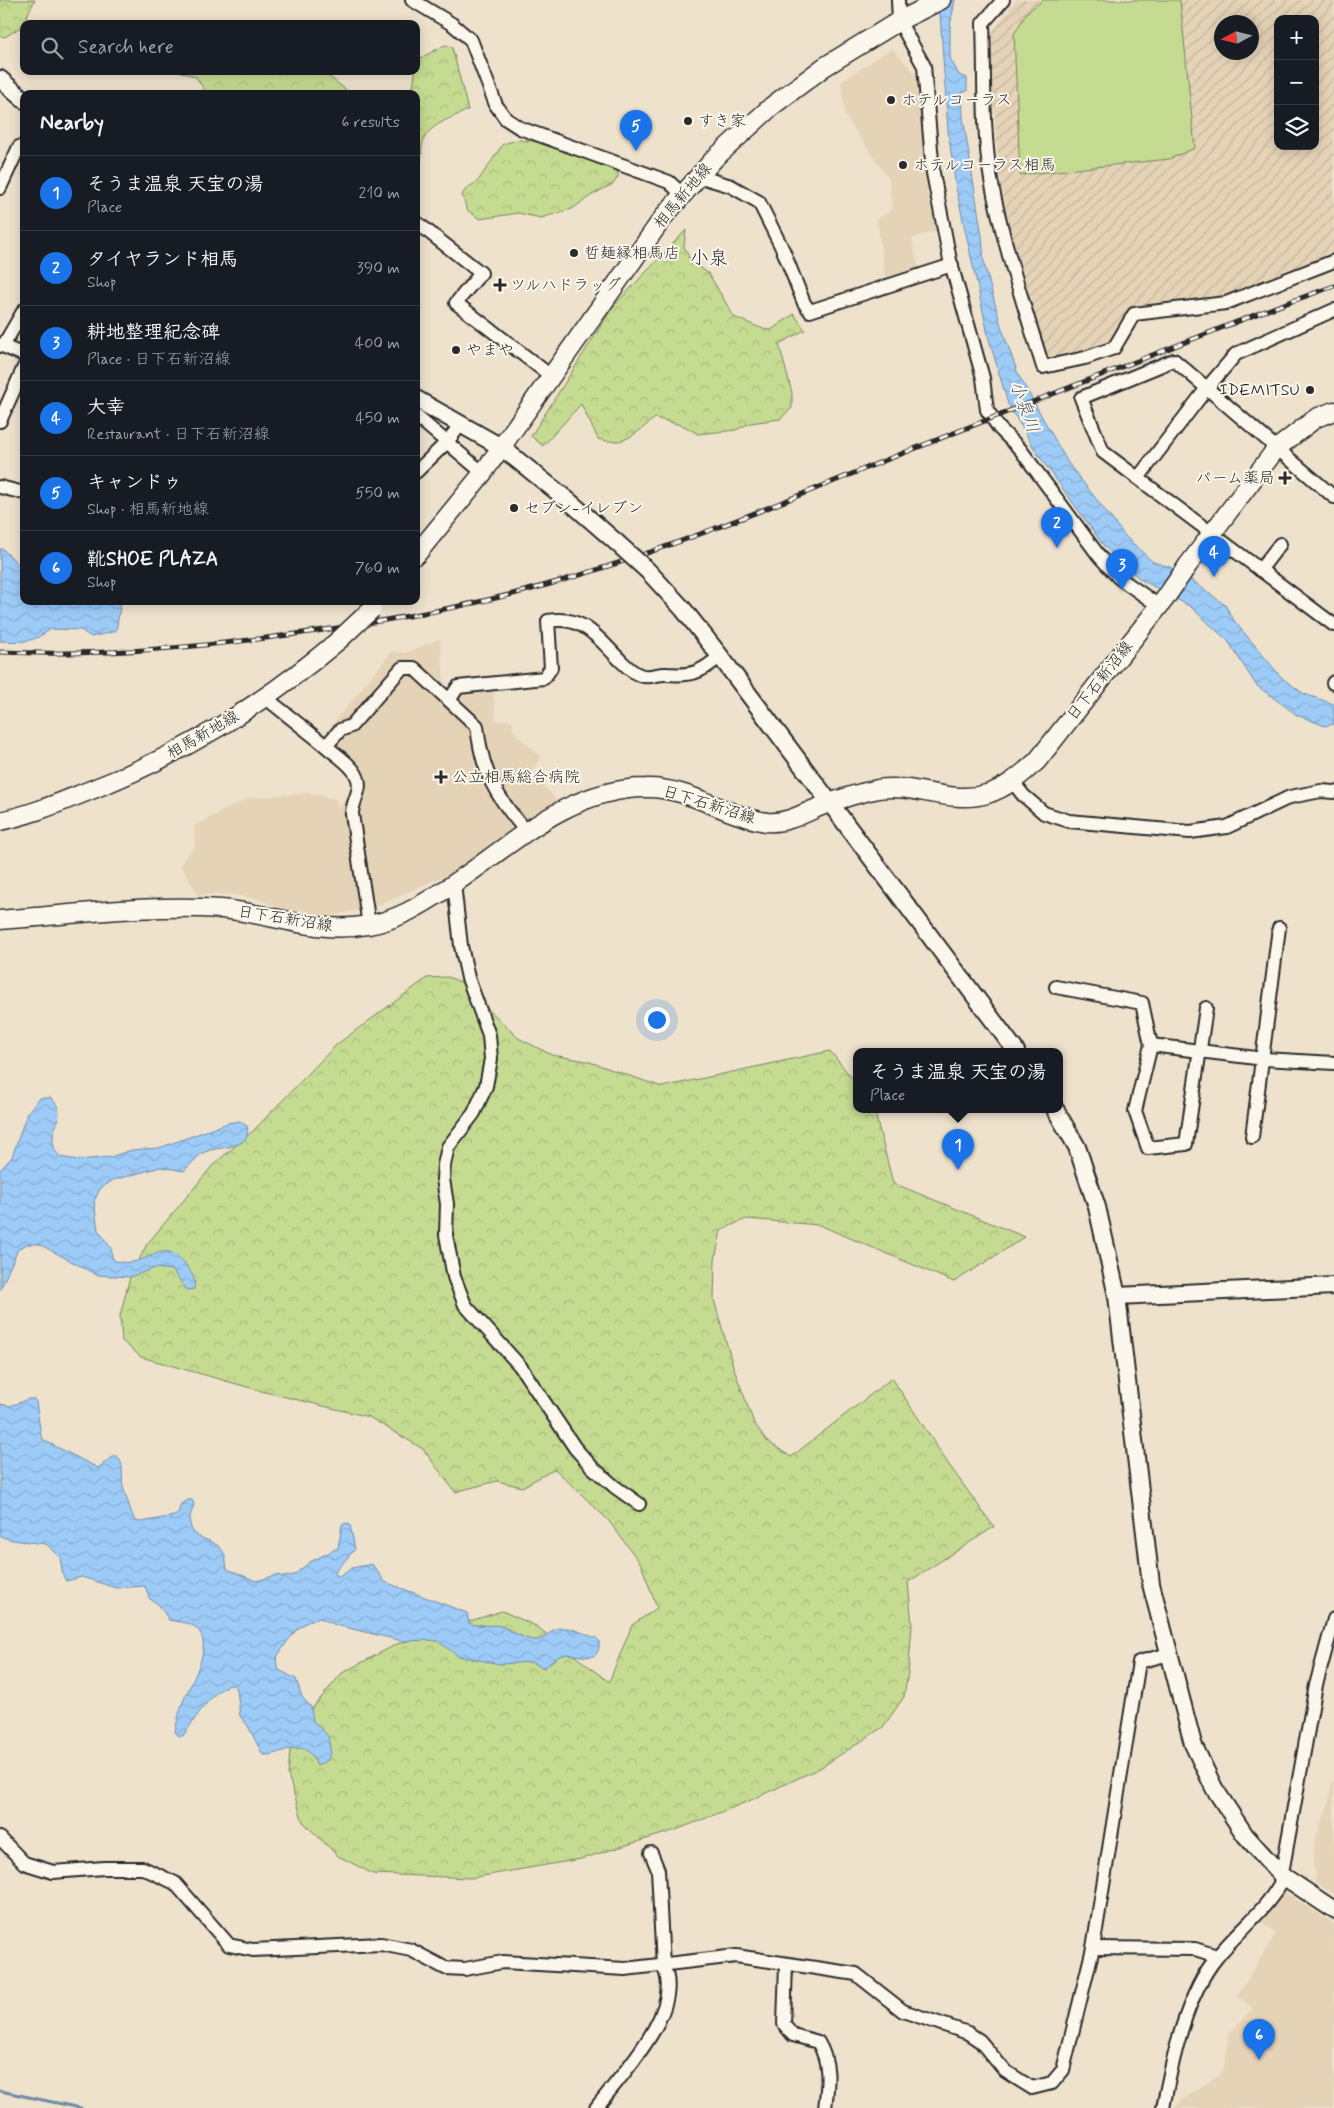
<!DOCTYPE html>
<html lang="en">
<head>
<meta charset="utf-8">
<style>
  body { margin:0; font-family:Mynerve,"Klee One",sans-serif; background:#20242c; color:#f1f3f6 }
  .controls { position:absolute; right:15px; top:15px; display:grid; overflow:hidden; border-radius:10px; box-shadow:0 2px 12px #0003 }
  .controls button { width:45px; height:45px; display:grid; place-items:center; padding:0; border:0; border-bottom:1px solid #363941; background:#171b24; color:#f1f3f6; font:25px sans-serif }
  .compass { position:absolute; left:1214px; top:15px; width:45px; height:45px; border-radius:50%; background:#171b24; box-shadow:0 2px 12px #0003; rotate:263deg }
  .you { position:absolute; left:656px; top:1019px; width:18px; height:18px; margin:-12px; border:4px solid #fff; border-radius:50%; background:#1a73e8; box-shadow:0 0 0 8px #1a73e833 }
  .badge { display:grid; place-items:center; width:32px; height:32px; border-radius:50%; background:#1a73e8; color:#fff; font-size:16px; font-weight:700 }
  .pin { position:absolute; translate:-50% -41px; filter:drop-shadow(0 1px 2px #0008) }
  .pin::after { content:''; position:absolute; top:26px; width:18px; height:15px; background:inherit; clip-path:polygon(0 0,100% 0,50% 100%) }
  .popup { position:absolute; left:853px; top:1048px; width:210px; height:65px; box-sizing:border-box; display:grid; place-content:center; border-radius:10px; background:#171b24; filter:drop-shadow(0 1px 4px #0005); font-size:16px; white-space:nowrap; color:#9ea1a6 }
  .popup b { font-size:19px; color:#f1f3f6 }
  .popup::after { content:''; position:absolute; left:50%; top:100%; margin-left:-10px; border:10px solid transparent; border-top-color:#171b24 }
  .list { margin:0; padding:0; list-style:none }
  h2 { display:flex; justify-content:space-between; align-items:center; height:65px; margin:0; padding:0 20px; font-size:21px }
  h2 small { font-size:16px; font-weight:400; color:#9ea1a6 }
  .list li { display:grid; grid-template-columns:32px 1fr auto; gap:15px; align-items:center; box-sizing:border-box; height:75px; padding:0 20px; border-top:1px solid #363941 }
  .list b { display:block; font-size:19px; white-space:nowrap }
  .list p { margin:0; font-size:16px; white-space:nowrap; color:#9ea1a6 }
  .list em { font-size:16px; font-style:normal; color:#9ea1a6 }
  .icon { flex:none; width:28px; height:28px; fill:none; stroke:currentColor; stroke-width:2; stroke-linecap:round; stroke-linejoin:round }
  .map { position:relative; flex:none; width:1334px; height:2108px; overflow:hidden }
  .search { position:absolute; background:#171b24; box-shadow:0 2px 12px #0003; left:20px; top:20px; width:400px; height:55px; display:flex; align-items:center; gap:12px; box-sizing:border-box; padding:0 18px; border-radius:10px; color:#9ea1a6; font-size:19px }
  .panel { position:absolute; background:#171b24; box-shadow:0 2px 12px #0003; left:20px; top:90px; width:400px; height:515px; border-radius:10px }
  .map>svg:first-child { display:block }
  .built { fill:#e5d3b7 }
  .industrial { fill:url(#industrial-furrows); fill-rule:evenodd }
  .forest { fill:url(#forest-crowns); stroke:#78835e }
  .pitch { fill:#c4db91; stroke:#78835e }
  .water { fill:url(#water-waves); stroke:#6f8ba6 }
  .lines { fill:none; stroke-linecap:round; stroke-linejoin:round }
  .stream { stroke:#6f8ba6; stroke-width:3 }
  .minor-casing { stroke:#2b2b2b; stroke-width:16 }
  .tertiary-casing { stroke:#2b2b2b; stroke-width:20 }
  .secondary-casing { stroke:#2b2b2b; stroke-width:21 }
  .minor { stroke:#fbf7ec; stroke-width:12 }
  .tertiary { stroke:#fbf7ec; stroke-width:16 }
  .secondary { stroke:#fbf7ec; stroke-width:18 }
  .rail-casing { stroke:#2b2b2b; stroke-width:5 }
  .rail { stroke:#fbf7ec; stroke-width:3; stroke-dasharray:9; stroke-linecap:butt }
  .tertiary-bridge-casing { stroke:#2b2b2b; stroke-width:20; stroke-linecap:butt }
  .secondary-bridge-casing { stroke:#2b2b2b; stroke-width:21; stroke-linecap:butt }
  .tertiary-bridge { stroke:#fbf7ec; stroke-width:16 }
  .secondary-bridge { stroke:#fbf7ec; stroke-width:18 }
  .poi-dot { fill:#2b2b2b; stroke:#fbf7ec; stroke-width:2 }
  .labels { text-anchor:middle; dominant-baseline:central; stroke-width:4; stroke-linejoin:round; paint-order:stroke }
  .poi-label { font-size:16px; fill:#2b2b2b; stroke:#fbf7ec; text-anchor:start }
  .street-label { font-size:16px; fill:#2b2b2b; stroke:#fbf7ec }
  .water-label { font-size:18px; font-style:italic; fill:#4d5b68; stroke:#fbf7ec }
  .quarter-label { font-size:19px; fill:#2b2b2b; stroke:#fbf7ec }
</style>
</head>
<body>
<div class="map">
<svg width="1334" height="2108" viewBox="0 0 1334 2108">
  <defs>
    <pattern id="industrial-furrows" width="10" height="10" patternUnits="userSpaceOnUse" patternTransform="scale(1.25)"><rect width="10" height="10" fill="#e5d3b7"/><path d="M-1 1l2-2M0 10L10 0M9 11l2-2" fill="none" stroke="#c5b59e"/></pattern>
    <pattern id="forest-crowns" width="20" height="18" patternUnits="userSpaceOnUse" patternTransform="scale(1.25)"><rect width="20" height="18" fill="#c4db91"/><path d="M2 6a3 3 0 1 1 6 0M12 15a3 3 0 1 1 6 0" fill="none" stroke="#a9bc7d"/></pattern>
    <pattern id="water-waves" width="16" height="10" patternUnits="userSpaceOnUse" patternTransform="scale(1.25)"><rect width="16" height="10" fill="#9dcbf8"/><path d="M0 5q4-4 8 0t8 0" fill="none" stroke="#87aed5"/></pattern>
  </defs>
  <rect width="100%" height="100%" fill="#eee2cd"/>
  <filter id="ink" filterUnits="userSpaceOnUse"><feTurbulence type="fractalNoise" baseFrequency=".02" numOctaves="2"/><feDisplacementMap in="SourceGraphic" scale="10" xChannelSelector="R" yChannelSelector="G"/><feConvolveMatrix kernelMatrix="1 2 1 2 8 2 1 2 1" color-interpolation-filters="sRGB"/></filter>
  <g filter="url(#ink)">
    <!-- built -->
    <g class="built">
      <path d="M 892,48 L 920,78 L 924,152 L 930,204 L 937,231 L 912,238 L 919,272 L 886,283 L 877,219 L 892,209 L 889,179 L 845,116 L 841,82 Z"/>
      <path d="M 440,639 L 445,689 L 456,699 L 461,690 L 493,688 L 496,721 L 512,720 L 513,731 L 541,757 L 531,772 L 557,801 L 526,821 L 477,859 L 457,870 L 378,906 L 325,917 L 293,913 L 255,898 L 225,894 L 198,895 L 180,864 L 195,846 L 194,826 L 248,798 L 308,793 L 336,799 L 338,809 L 351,791 L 351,782 L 343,770 L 315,746 L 392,651 L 405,653 Z"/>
      <path d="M 1332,1781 L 1334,1782 L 1334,1894 L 1315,1883 L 1316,1874 L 1313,1865 L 1315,1839 L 1328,1806 Z"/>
      <path d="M 1283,1891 L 1334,1924 L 1334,2108 L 1175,2108 L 1183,2099 L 1221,2074 L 1226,2060 L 1228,2035 L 1253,2008 L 1237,1996 L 1276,1933 L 1260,1920 Z"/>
    </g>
    <!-- industrial -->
    <path class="industrial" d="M 1016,0 L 1334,0 L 1334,256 L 1225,297 L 1208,301 L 1129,308 L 1111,341 L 1103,346 L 1079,354 L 1047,360 L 1015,256 L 1000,184 L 993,96 L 991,34 ZM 1278,19 L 1315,19 L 1315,146 L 1278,146 ZM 1222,22 L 1252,22 L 1252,52 L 1222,52 Z"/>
    <!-- forest -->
    <g class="forest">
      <path d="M 0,0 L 35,0 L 21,27 L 5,37 L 0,36 Z"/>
      <path d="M 445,45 L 452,47 L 468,110 C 454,117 427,125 423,142 C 420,155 423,163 416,177 L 416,94 L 412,94 L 417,60 Z"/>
      <path d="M 179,71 L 322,71 L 350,93 L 379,94 L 207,94 L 196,77 Z"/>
      <path d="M 517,140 L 533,141 L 618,169 L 618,177 L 613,184 L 592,195 L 572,209 L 541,218 L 518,213 L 480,219 L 467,210 L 462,195 L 466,189 L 478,181 L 503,144 Z"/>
      <path d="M 686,230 L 684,246 L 690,260 L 709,274 L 734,317 L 763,329 L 771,330 L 794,314 L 805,330 L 779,344 L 792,393 L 792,408 L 780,419 L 750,423 L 736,430 L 698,434 L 684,426 L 655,418 C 636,433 625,447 598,439 L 581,404 L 543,446 L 531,436 L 613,307 Z"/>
      <path d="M 448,977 L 462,983 L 518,1038 L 552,1055 L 587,1061 L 662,1087 L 830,1051 L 857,1084 L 857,1109 L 874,1109 L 893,1183 L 1025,1237 L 954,1282 L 819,1225 L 746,1219 L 721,1230 L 715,1260 L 714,1300 L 734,1369 L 754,1423 L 767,1441 L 791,1457 L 892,1378 L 949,1465 L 994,1527 L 908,1582 L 912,1624 L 909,1666 L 904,1697 L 883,1727 L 820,1768 L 749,1801 L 676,1830 L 581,1859 L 471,1878 L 373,1874 L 338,1856 L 303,1822 L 288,1775 L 291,1737 L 314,1706 L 342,1673 L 397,1644 L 502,1611 L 536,1626 L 609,1682 L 632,1625 L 657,1608 L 641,1564 L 608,1520 L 555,1469 L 522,1487 L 497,1481 L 455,1492 L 423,1449 L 369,1417 L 265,1392 L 141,1357 L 122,1341 L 120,1316 L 130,1277 L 147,1244 L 214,1164 L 253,1131 L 336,1045 L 427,978 Z"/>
    </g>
    <!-- pitch -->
    <path class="pitch" d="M 1043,0 L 1180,0 L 1195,148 L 1169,159 L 1020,175 L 1014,34 L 1027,12 Z"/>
    <!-- water -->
    <g class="water">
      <path d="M 939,0 L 955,0 L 950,26 L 950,58 L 959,75 L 967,78 L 967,91 L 962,93 L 963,117 L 982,236 L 984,263 L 1001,326 L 1018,374 L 1068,463 L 1125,536 L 1153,562 L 1170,567 L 1193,581 L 1225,605 L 1235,622 L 1282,678 L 1304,694 L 1334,704 L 1334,724 L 1325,726 L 1297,715 L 1256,685 L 1228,641 L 1191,607 L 1140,579 L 1104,546 L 1037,453 L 1008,404 L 989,339 L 956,188 L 948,130 Z"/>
      <path d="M 0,549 L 3,549 L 17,563 L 24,563 L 24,601 L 121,601 L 116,631 L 91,637 L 81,630 L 50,629 C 33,643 22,642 0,641 Z"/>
      <path d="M 40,1098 L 51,1098 C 70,1116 48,1127 54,1146 C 54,1150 58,1154 60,1157 L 78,1160 L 110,1157 L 132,1150 L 159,1148 L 228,1123 L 240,1121 L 247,1126 C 253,1149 222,1146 207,1151 C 198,1154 191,1165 184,1171 L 161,1167 L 113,1180 L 100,1189 L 94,1201 L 98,1230 L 111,1248 L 112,1257 L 115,1261 C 150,1270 163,1231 188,1268 C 193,1276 196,1280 194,1289 L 187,1290 L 172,1270 L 155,1268 L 130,1277 L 97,1275 L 39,1244 L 27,1244 L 18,1249 L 0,1290 L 0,1170 L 12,1157 L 27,1113 Z"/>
      <path d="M 29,1399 L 34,1399 L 36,1402 L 41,1436 L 45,1441 L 98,1468 L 113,1456 L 117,1456 C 125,1464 121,1476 123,1487 C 124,1491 133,1517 135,1521 L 141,1522 L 174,1516 L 178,1513 L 181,1504 L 188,1500 L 192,1500 L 194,1504 C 193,1509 190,1514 190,1519 C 188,1541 213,1537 222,1550 C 226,1555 226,1564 227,1569 L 256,1581 L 277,1575 L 284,1577 L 294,1575 L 310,1562 L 338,1548 L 342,1525 L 346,1523 L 350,1525 L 355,1549 L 335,1572 L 336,1575 L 341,1576 L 352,1568 L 372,1564 L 385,1582 L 467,1613 L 469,1623 C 480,1628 493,1623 504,1627 C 514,1632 524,1640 536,1640 C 543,1640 547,1635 552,1631 C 565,1622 583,1634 596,1638 L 599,1641 C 601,1668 577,1651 563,1655 C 555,1657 550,1664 544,1668 L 531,1662 L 500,1664 L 458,1656 L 438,1641 L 429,1640 L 402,1641 L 336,1625 L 320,1618 L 309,1621 L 297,1629 L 286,1643 L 278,1655 L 276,1661 L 279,1670 L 296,1679 L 302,1697 L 311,1707 L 313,1721 L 328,1736 L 331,1754 L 327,1760 L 317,1766 C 306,1732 280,1757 263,1755 L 248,1726 L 240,1716 L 237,1689 L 234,1685 C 215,1684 193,1722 183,1736 L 179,1736 L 175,1732 C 177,1721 180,1709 184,1699 C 192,1681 218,1639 192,1625 C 186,1622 176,1622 169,1620 L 159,1605 L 149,1598 L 145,1586 L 116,1588 L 82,1577 L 66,1581 L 63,1575 L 60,1558 L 46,1544 L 12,1540 L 0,1536 L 0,1404 L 10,1406 Z"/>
    </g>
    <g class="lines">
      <!-- stream -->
      <path class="stream" d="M 0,2091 L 81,2108"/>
      <defs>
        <g id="minor">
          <path d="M 412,0 L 452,24 L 471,40 L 496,105 L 506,119 L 520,128 L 669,182 L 682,194"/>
          <path d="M 898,0 L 899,21 L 924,66 L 933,173 L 950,260 L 983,378 L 987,410 L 999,428 L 1020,449 L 1099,556 L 1118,577 L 1159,606"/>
          <path d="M 1003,0 L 983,23 C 985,75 982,128 991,180 C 1003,244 1024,305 1043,367 L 1085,358 L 1114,348 L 1134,314 L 1226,303 L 1334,261"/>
          <path d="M 698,176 L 731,186 L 759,202 L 783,250 L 804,303 L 810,311 L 952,265"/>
          <path d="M 0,188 L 19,147 L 24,150"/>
          <path d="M 416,222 L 481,273 L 456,303 L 551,376"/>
          <path d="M 0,345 L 24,355"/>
          <path d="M 3,346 L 24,310"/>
          <path d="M 416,416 L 483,473"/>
          <path d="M 0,421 L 24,367"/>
          <path d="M 416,472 L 447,442 L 461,424"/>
          <path d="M 1138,478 L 1207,388 L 1236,354 L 1334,310"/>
          <path d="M 0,487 L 24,493"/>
          <path d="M 1334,497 L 1174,360 L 1081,398 L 1103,452 L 1334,625"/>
          <path d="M 1260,570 L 1280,544"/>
          <path d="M 1333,683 L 1334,682"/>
          <path d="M 266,698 L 326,746 L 340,730 L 351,726 L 402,668 L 414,668 L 477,726 C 482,773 496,797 527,832"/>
          <path d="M 450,699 L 458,687 L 544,678 L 551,668 L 548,621 C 583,615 597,637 619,659 C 625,665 631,672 640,675 C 649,679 658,673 667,674 C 691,676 701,673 720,656"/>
          <path d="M 326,746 C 339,758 364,771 358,791 C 356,799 352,806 352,814 L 369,925"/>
          <path d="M 1013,782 L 1023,795 L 1044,813 L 1069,821 L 1190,832 L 1227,827 L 1290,797 L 1321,791 L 1334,792"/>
          <path d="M 454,884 L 461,946 L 468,978 L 489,1035 L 491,1059 L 486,1086 L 474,1113 L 448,1147 L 444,1165 L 443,1179 L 447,1204 L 446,1235 L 454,1277 L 465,1305 L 520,1366 L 575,1448 L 592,1467 L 615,1487 L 639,1504"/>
          <path d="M 1056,987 L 1142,1003 L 1151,1045 L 1135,1111 L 1148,1148 L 1186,1144 L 1206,1008"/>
          <path d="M 1151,1045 L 1264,1059 L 1334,1063"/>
          <path d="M 1252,1137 L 1279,928"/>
          <path d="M 0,1838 L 24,1863 L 53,1872 L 104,1868 L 143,1868 L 175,1883 L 229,1945 L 253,1950 L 381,1944 L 411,1950 L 445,1968 L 465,1969 L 503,1962 L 625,1969 L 736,1956 L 856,1974 L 903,2011 L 968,2033 L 980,2041 L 1005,2071 L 1032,2088 L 1052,2083 L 1063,2070 L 1093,1948 L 1139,1662 L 1169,1654"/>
          <path d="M 1093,1948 L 1195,1949 L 1217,1956"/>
          <path d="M 786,1964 L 784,2024 L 793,2035 L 818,2042 C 831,2064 828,2084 825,2108"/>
          <path d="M 596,2108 C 620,2076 686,2009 663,1966 L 658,1870 L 651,1853"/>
          <path d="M 1163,2108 C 1172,2061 1186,1994 1217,1957 C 1237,1932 1264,1912 1280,1884 L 1316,1685 L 1334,1619"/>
        </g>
        <g id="tertiary">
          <path d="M 0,79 L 24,100"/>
          <path d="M 416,399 L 501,447 L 570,502 L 616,542"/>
          <path d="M 648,571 L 683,609 L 720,656 L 1016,1051"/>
          <path d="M 1055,1109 L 1077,1147 L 1097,1207 L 1117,1296 L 1151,1584 L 1193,1744 L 1214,1788 L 1245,1835 L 1280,1874 L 1334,1910"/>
          <path d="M 1117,1296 L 1334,1286"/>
        </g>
        <g id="secondary">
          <path d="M 416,555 L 483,473 L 665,215 L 714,159 L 772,106 L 824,67 L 899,21 L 941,0"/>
          <path d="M 0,821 C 30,815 58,803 86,792 C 182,755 261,706 339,640"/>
          <path d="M 0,920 C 73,915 147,904 221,909 C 271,913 315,935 368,925 C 395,921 420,906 443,891 C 507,850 565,788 646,788 C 689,787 725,816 767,822 C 790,824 810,809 830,803 C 842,798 865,792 878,789 C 915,783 950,805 987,794 C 1007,788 1022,774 1037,761 L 1164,600 L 1188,565 L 1276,449 L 1316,418 L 1334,411"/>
        </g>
      </defs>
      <!-- minor casing -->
      <use href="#minor" class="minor-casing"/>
      <!-- tertiary casing -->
      <use href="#tertiary" class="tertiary-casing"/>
      <!-- secondary casing -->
      <use href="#secondary" class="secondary-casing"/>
      <!-- minor -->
      <use href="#minor" class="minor"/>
      <!-- tertiary -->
      <use href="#tertiary" class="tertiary"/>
      <!-- secondary -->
      <use href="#secondary" class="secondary"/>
      <defs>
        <path id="rail" d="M 0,652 C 112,657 226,645 337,628 C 408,617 481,604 550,584 C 665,551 776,505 886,460 C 1011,410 1137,361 1262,312 L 1334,286"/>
      </defs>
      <!-- rail casing -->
      <use href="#rail" class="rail-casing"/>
      <!-- rail -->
      <use href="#rail" class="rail"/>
      <defs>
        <path id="tertiary-bridge" d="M 616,542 L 648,571"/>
        <path id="secondary-bridge" d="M 339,640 L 372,609"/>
      </defs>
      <!-- tertiary-bridge casing -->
      <use href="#tertiary-bridge" class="tertiary-bridge-casing"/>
      <!-- secondary-bridge casing -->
      <use href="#secondary-bridge" class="secondary-bridge-casing"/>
      <!-- tertiary-bridge -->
      <use href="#tertiary-bridge" class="tertiary-bridge"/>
      <!-- secondary-bridge -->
      <use href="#secondary-bridge" class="secondary-bridge"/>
    </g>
  </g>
  <!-- markers -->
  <g class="poi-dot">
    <circle cx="891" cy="100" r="5"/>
    <circle cx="688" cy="121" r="5"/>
    <circle cx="903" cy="165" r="5"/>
    <circle cx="574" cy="253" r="5"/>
    <path d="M497.5 277.5h5v5h5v5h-5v5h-5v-5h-5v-5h5z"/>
    <circle cx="456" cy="350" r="5"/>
    <circle cx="1310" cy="390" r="5"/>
    <path d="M1282.5 470.5h5v5h5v5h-5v5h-5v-5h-5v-5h5z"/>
    <circle cx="514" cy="508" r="5"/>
    <path d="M438.5 769.5h5v5h5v5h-5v5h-5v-5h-5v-5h5z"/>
  </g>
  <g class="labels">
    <!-- poi labels -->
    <g class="poi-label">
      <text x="901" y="100">ホテルコーラス</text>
      <text x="698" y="121">すき家</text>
      <text x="913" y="165">ホテルコーラス相馬</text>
      <text x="584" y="253">哲麺縁相馬店</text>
      <text x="510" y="285">ツルハドラッグ</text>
      <text x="466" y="350">やまや</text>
      <text x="1300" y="390" text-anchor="end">IDEMITSU</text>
      <text x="1275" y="478" text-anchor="end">パーム薬局</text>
      <text x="524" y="508">セブン-イレブン</text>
      <text x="452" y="777">公立相馬総合病院</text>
    </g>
    <!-- street labels -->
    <g class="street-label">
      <text transform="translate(683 196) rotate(-50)">相馬新地線</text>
      <text transform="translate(1100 681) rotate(-52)">日下石新沼線</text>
      <text transform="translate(203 735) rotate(-30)">相馬新地線</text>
      <text transform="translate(709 805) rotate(17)">日下石新沼線</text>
      <text transform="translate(285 919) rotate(9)">日下石新沼線</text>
    </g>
    <!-- water labels -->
    <g class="water-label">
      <text transform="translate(1024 407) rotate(70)">小泉川</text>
    </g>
    <!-- quarter labels -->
    <g class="quarter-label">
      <text x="709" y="258">小泉</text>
    </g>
  </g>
</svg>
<div class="controls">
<button>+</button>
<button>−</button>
<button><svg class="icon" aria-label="layers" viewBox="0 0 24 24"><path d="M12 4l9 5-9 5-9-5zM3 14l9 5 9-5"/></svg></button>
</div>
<svg class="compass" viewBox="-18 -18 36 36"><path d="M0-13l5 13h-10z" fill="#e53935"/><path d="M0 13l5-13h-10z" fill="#9ea1a6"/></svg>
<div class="you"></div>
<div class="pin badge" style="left:958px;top:1170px">1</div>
<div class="popup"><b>そうま温泉 天宝の湯</b>Place</div>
<div class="pin badge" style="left:1057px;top:548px">2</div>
<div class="pin badge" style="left:1122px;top:590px">3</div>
<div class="pin badge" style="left:1214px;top:577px">4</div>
<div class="pin badge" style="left:636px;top:151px">5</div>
<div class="pin badge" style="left:1259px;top:2060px">6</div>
<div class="search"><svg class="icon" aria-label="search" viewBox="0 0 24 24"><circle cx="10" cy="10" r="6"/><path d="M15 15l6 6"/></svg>Search here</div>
<section class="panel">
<h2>Nearby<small>6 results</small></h2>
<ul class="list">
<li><span class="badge">1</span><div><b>そうま温泉 天宝の湯</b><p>Place</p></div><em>210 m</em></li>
<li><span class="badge">2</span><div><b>タイヤランド相馬</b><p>Shop</p></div><em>390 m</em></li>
<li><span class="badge">3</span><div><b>耕地整理紀念碑</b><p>Place · 日下石新沼線</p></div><em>400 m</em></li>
<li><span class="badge">4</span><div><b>大幸</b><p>Restaurant · 日下石新沼線</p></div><em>450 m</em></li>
<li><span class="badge">5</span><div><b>キャンドゥ</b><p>Shop · 相馬新地線</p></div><em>550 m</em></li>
<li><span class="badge">6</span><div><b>靴SHOE PLAZA</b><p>Shop</p></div><em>760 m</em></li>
</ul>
</section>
</div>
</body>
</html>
